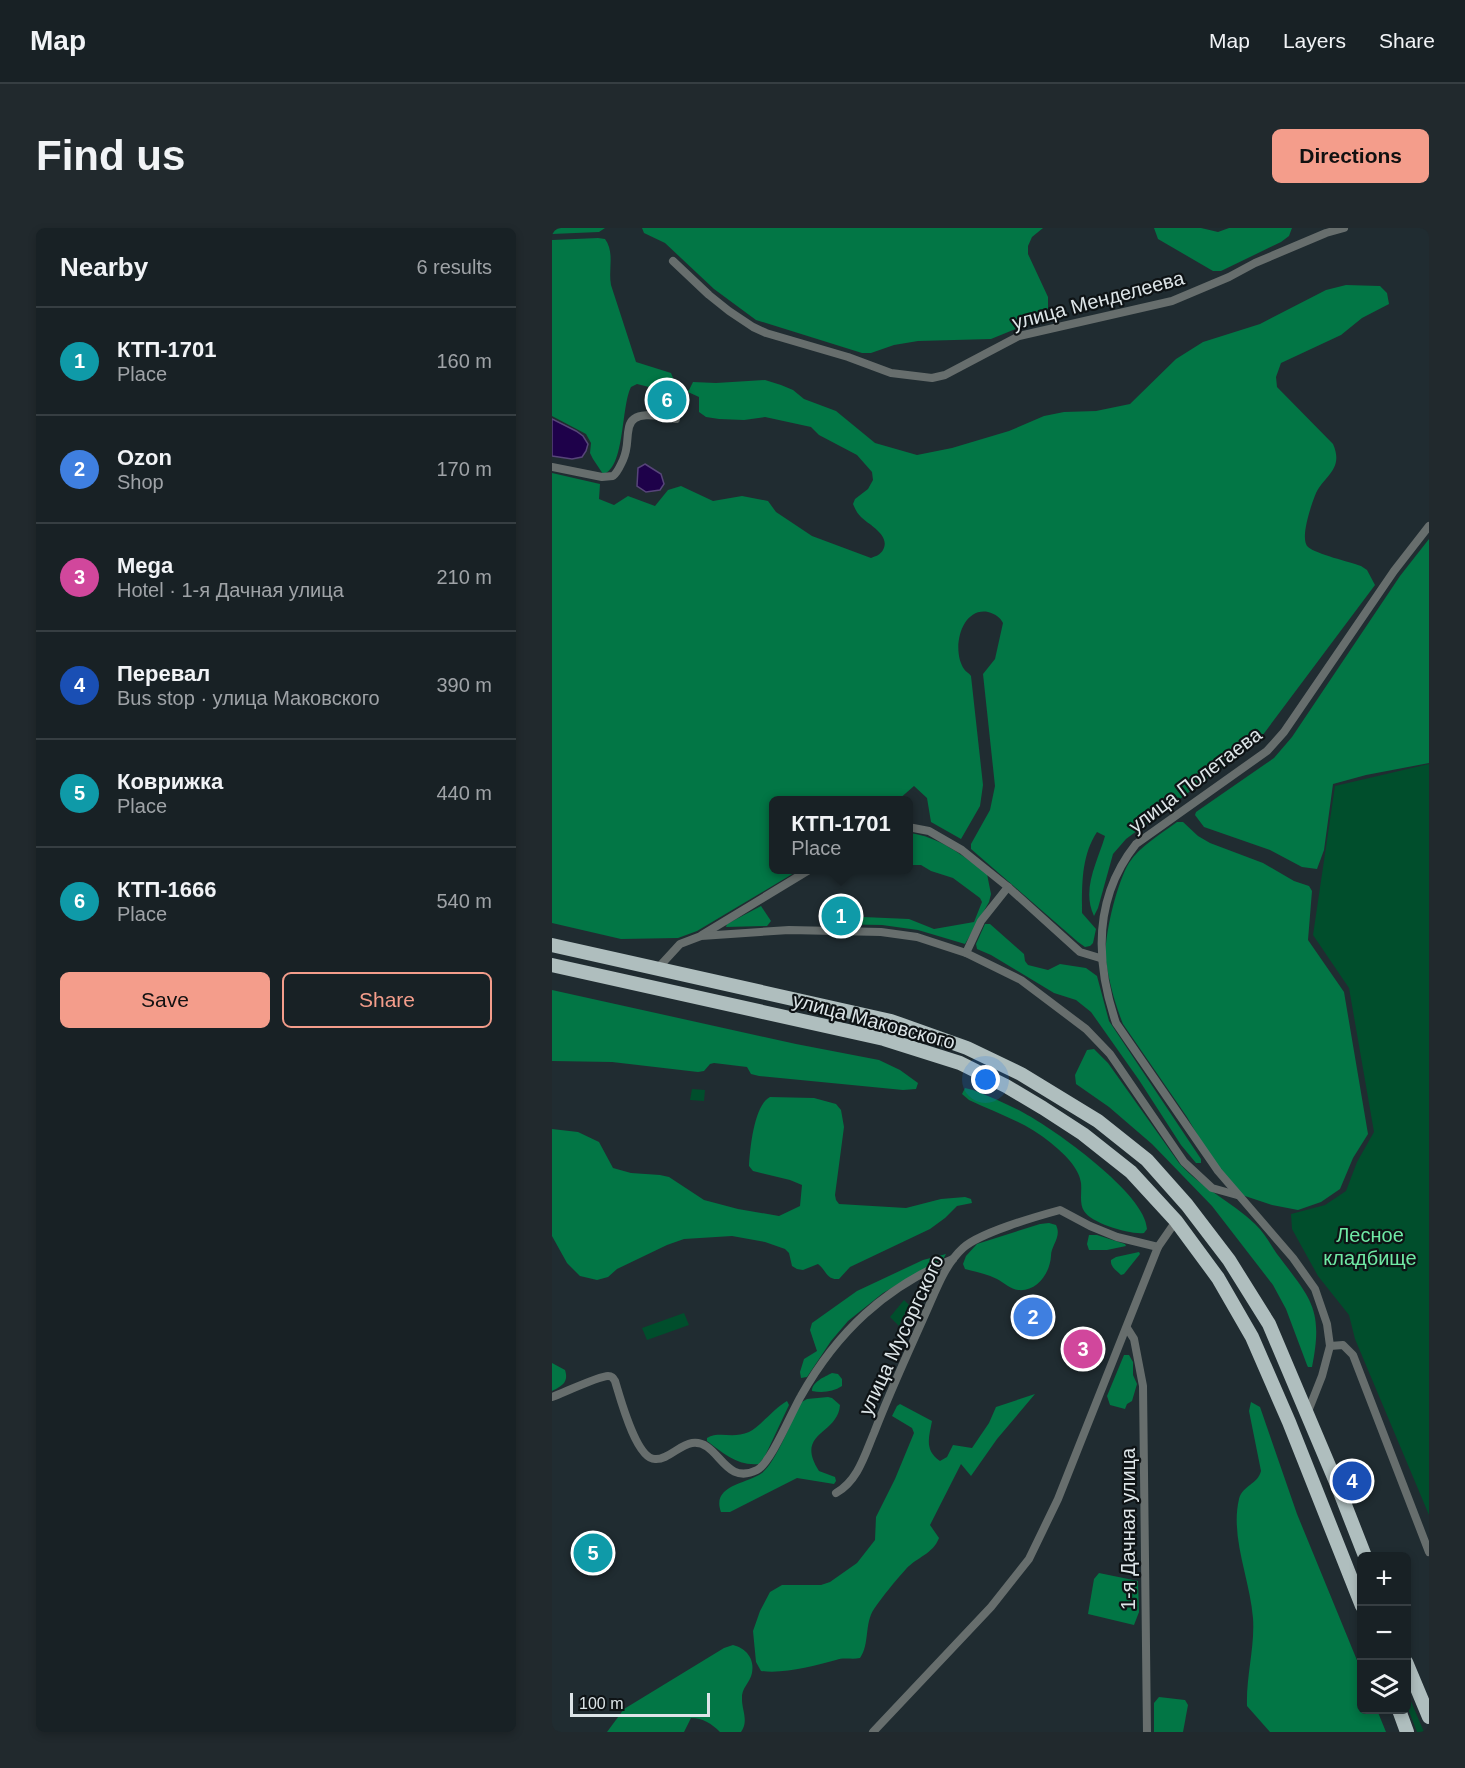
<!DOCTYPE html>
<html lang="en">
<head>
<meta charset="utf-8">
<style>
  body { margin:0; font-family:Helvetica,sans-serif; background:#21292d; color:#f1f3f6 }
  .controls { position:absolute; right:18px; bottom:18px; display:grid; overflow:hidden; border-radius:9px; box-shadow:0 3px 9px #0003 }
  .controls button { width:54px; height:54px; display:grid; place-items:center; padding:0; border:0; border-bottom:2px solid #363e42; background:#182125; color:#f1f3f6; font:30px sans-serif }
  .scale { position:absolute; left:18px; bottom:15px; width:140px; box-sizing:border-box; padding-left:6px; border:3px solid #dde5e8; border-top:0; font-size:16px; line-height:21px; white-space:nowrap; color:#dde5e8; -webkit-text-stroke:4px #0e1315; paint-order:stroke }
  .you { position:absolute; left:434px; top:852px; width:21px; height:21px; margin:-15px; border:4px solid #fff; border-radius:50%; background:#1a73e8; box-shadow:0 0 0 9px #1a73e833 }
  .badge { display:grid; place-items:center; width:39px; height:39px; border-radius:50%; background:#f49d8b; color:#fff; font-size:20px; font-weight:700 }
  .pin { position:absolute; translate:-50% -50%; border:3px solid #fff; box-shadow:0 2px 6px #0006 }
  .popup { position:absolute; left:217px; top:568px; width:144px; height:78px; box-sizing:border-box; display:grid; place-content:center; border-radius:9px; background:#182125; filter:drop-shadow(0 2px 4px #0005); font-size:20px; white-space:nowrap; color:#9fa3a7 }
  .popup b { font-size:22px; color:#f1f3f6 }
  .popup::after { content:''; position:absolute; left:50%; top:100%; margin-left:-12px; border:12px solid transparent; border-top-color:#182125 }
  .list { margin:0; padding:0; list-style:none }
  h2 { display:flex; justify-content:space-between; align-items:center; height:78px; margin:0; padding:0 24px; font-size:26px }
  h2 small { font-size:20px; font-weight:400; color:#9fa3a7 }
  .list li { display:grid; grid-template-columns:39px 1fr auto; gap:18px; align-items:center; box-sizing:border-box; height:108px; padding:0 24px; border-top:2px solid #363e42 }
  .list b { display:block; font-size:22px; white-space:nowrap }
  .list p { margin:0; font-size:20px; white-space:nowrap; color:#9fa3a7 }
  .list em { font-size:20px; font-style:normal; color:#9fa3a7 }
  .actions { display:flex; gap:12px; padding:18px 24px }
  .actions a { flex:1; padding:14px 0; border:2px solid #f49d8b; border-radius:9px; text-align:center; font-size:21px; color:#f49d8b }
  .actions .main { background:#f49d8b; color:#111 }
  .icon { flex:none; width:33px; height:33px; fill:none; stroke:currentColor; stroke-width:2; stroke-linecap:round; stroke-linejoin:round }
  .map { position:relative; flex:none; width:877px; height:1504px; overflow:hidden; border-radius:9px }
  header { display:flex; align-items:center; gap:36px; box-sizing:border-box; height:84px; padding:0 30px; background:#182125; border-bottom:2px solid #363e42 }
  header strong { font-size:28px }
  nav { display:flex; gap:33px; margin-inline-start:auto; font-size:21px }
  .intro { display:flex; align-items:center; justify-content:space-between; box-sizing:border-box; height:144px; padding:0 36px }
  h1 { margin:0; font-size:42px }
  .button { padding:15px 27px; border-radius:9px; background:#f49d8b; color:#111; font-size:21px; font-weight:700 }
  main { display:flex; gap:36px; padding:0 36px }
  aside { flex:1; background:#182125; border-radius:9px; box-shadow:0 3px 9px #0003 }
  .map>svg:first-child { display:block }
  .green { fill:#004e2c }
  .forest { fill:#027645 }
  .water { fill:#1e014a; stroke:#574579; stroke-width:1.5 }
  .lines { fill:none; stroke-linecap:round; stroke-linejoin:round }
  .minor { stroke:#676e6d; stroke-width:8 }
  .trunk { stroke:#afbebe; stroke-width:14 }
  .labels { text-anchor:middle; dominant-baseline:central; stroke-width:4.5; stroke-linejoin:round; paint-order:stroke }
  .street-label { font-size:20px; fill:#dde5e8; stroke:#0e1315 }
  .park-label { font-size:20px; fill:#6feaa5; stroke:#0e1315 }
</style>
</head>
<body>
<header>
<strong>Map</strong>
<nav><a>Map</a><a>Layers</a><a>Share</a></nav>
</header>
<div class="intro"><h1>Find us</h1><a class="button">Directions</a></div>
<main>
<aside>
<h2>Nearby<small>6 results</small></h2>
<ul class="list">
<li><span class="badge" style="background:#0f9aa8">1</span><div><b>КТП-1701</b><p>Place</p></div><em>160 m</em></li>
<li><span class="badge" style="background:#3f7fe0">2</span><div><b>Ozon</b><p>Shop</p></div><em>170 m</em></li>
<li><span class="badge" style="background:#d1479c">3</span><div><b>Mega</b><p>Hotel · 1-я Дачная улица</p></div><em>210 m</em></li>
<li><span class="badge" style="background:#1a4fb4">4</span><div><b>Перевал</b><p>Bus stop · улица Маковского</p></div><em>390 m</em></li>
<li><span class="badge" style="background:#0f9aa8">5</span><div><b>Коврижка</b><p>Place</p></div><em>440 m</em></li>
<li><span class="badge" style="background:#0f9aa8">6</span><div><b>КТП-1666</b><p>Place</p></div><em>540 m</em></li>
</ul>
<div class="actions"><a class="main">Save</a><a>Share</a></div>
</aside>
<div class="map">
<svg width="877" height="1504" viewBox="0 0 877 1504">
  <rect width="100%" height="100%" fill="#202c31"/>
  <!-- green -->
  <g class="green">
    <path d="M 877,536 L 877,1287 L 803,1111 L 797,1087 L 766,1048 L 740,1001 L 739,986 L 773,977 L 794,963 L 805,934 L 822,904 L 797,760 L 761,707 L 783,558 Z"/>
    <path d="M 140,861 L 153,862 L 152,873 L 138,872 Z"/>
    <path d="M 352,1072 L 357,1077 L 347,1098 L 338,1089 Z"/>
    <path d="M 132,1085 L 137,1097 L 95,1112 L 90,1100 Z"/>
    <path d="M 854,1464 L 855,1464 L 872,1504 L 865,1504 L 855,1478 Z"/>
  </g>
  <!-- forest -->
  <g class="forest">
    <path d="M 0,0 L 53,0 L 47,4 L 0,6 Z"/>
    <path d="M 90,0 L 491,0 L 480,9 L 476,18 L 476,26 L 496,69 L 496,81 L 486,92 L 439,111 L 366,113 L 342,117 L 319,125 L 310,125 L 204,92 L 162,61 L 113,15 L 92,5 Z"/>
    <path d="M 602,0 L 649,0 L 666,4 L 677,0 L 740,0 L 737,8 L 729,14 L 669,43 L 661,43 L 606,11 Z"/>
    <path d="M 46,10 L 53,11 C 63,25 56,41 59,57 L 84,134 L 119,145 L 121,150 L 120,162 L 117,164 L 85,156 L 79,159 C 69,178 73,241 51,246 L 41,231 L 38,225 L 39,215 L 34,206 L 0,188 L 0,12 Z"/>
    <path d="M 794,57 L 828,58 L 835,65 L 837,76 L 810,90 L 789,107 L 729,135 L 724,149 L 725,159 L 781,216 C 792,241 773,247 764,265 C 760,275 747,311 756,319 C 764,326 798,334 809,338 L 815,342 L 823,357 L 707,512 L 574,611 L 561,626 L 546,680 L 542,688 C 529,661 546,633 553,608 L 545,604 C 529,628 530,658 530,685 L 544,701 L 541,715 L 538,718 L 533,719 L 526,714 L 419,621 L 419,616 L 438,582 L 443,558 L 431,446 L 443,431 L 451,395 C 448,389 443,386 436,384 C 409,379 399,422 412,441 C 414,444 417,445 419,448 L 431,557 L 428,578 L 409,611 L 379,594 L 375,570 L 362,558 L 346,572 L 222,572 L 222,642 L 247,642 L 145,703 L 126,710 L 69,711 L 0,695 L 0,245 L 48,256 L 47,271 L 62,277 L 76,268 L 103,278 L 116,262 L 129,258 L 161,273 L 190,268 L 216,273 L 224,284 L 260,308 L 319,330 C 324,328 328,327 331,322 C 339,307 317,297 309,289 C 305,285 303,281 301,276 L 303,271 L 316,261 L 321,252 L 320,244 L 305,227 L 267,207 L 259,199 L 213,189 L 192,192 L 167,191 L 154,189 L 147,184 L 147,169 L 136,164 L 141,154 L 164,155 L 213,152 L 229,157 L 241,162 L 252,171 L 284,183 L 323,215 L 365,227 L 400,220 L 457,203 L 492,188 L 512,184 L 544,183 L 578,176 L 624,131 L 651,114 L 708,96 L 774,62 Z"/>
    <path d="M 877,311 L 877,535 L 814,547 L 781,556 L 772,622 L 765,641 L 750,639 L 718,622 L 652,599 L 643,587 L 644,584 L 722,530 L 740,509 L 848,348 Z"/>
    <path d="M 625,594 L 631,594 L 646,608 L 658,615 L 711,635 L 742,653 L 757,658 L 760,663 L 756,712 L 792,764 L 816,906 L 801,930 L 788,961 L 769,974 L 746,982 L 720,977 L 687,966 L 677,961 L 635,889 L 571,796 C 563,776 557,754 554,733 C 551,711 565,654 577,635 C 588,618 609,606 625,594 Z"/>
    <path d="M 357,605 C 386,608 412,628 435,646 L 439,666 L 437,674 L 413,716 L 366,702 L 330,697 L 275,696 L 276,692 L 311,689 L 357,691 L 382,701 L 422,694 L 430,674 L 428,670 L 401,650 L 379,643 L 369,637 L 357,637 Z"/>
    <path d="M 209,678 L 219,693 L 215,698 L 174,699 L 175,696 Z"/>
    <path d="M 433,696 L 438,696 L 472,726 L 473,733 L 476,737 L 496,742 L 508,736 L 534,740 L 545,748 L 557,793 L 649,931 L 649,935 L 644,935 L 629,917 L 587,852 L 539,784 L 524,772 L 502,765 L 439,727 L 425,721 L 424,716 Z"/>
    <path d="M 0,762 L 244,816 L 327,832 L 348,842 L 366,855 L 364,861 L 351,862 L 207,848 L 199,846 L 195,839 L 162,835 L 158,836 L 152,843 L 146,844 L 60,834 L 0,833 Z"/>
    <path d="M 542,821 L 556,835 L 627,935 C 649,960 679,973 703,996 C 712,1004 718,1016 725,1026 C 758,1070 772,1080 760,1139 L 756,1139 L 755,1137 L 734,1081 L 721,1057 L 660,978 L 600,916 L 557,879 L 524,856 L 523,847 L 535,822 Z"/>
    <path d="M 413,860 L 421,862 C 438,869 456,876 472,885 C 502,901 594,966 595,1001 L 592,1005 C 578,1007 539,995 532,983 C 527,975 530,964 529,955 C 527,939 511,925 499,915 C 474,894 446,886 417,872 L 410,866 Z"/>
    <path d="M 218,869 L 262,870 L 284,876 L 289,882 L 292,899 L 283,967 L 284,972 L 287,976 L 354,980 L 389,971 L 413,969 L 419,971 L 420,975 L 405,978 L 393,990 L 378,1001 L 298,1039 L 287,1051 C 274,1052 275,1043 266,1036 L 251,1042 L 245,1041 L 240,1038 L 237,1025 L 233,1021 L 213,1014 L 180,1008 L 132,1011 L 115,1017 L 65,1041 L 56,1049 L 45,1052 L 28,1048 L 15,1035 L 0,1008 L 0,901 L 26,904 L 47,914 L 61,940 L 79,945 L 108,947 L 117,949 L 152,972 L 186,981 L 227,988 L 248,978 L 250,957 L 238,952 L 201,943 L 197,938 C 198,921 202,877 218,869 Z"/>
    <path d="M 497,995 L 504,997 C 510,1009 499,1017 499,1028 C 498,1045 485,1064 466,1062 C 459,1061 452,1055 445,1051 C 435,1046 424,1044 413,1041 L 411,1036 L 414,1028 L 425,1016 L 488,996 Z"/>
    <path d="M 537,1007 L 545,1007 L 573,1016 L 574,1018 L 555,1022 L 537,1022 L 535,1016 Z"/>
    <path d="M 587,1024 L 588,1026 L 572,1046 L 569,1047 C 565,1043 558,1039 559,1032 L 564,1029 Z"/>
    <path d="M 394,1026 L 389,1035 L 367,1044 L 331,1065 L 296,1093 L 279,1113 L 255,1149 L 249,1150 L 248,1144 L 252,1131 L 265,1123 L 258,1102 L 260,1095 L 305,1063 L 371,1032 Z"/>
    <path d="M 572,1127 L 577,1127 L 581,1134 L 581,1147 L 585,1156 L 580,1173 L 575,1176 L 573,1181 L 558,1177 L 555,1168 Z"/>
    <path d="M 0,1135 L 13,1142 C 17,1154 10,1158 0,1163 Z"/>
    <path d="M 280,1145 L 286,1146 L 290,1151 L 290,1158 C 281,1164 270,1165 260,1163 C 260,1154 272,1149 280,1145 Z"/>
    <path d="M 483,1166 L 445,1211 L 419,1248 L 409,1236 L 378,1297 L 387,1310 C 381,1326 365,1329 354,1341 C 343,1353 331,1368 322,1381 C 312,1396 318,1416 308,1430 C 300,1432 292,1429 284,1432 C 261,1438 233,1446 209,1443 L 204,1434 L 201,1403 L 208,1383 L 218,1364 L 230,1357 L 269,1357 L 278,1354 L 305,1335 L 323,1312 L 324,1289 L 343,1251 L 362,1205 L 360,1200 L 340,1188 L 345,1178 L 348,1176 L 380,1193 C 377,1209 372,1222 388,1233 L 395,1229 L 401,1217 L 420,1220 L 437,1195 L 444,1179 Z"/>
    <path d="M 276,1169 L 280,1170 L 288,1177 C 286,1207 242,1204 267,1243 L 283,1249 L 284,1253 L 282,1256 L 245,1250 L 178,1284 L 169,1284 C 159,1257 195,1256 210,1245 C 224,1234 240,1192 248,1175 L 255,1171 Z"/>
    <path d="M 235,1173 L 237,1177 L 213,1228 L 207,1236 C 185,1238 171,1225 155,1213 L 155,1210 C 167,1203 181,1211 197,1204 C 208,1199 222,1180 235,1173 Z"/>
    <path d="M 699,1174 L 708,1179 L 745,1286 L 809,1442 L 810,1482 L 825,1482 L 834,1504 L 718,1504 L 695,1478 C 694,1448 703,1419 701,1390 C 698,1351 678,1309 687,1271 C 691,1257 706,1256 709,1243 L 697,1183 Z"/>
    <path d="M 547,1345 L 586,1353 L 587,1384 L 582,1397 L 536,1386 L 542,1351 Z"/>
    <path d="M 181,1417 C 194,1420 203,1431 200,1445 C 198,1455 189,1460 190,1471 C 190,1483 197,1493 189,1504 L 168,1504 C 160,1496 151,1490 139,1490 L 132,1504 L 55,1504 L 72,1481 L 172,1420 Z"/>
    <path d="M 607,1469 L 633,1472 L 636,1477 L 631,1504 L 602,1504 L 602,1475 Z"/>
  </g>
  <!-- water -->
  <g class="water">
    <path d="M 0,191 L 24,203 L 31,208 L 36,216 L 34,223 L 30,229 L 20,231 L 0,228 Z"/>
    <path d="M 93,236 L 109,246 L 112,256 L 108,262 L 94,264 L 85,258 L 86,240 Z"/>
  </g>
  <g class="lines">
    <!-- minor -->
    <g class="minor">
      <path d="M 121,33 L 157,67 L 177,83 L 201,99 L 214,105 L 296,129 L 339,145 L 380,150 L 393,147 L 467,108 L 620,73 L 677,49 L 703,35 L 774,5 L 792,0"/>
      <path d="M 0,239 L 50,249 L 61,248 C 66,244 68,238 71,232 C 77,218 74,212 77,199 C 81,180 112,189 124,191"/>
      <path d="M 356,599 L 377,603 L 410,622 L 456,659 L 528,724 L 548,730"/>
      <path d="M 150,707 L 257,642"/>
      <path d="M 414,725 L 429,693 L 456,659"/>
      <path d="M 106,740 L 128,716 L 149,708 L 237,702 L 329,704 L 365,709 L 414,725 L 469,752 L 534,801 L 558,826 L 632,934 L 660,960 L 685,967"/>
      <path d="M 575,1100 L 582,1111 L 591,1158 L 595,1504"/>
      <path d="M 778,1118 L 791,1117 L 801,1127 L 877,1324"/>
      <path d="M 0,1169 C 11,1165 47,1148 56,1148 C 60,1148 61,1150 63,1153 C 68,1169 84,1231 103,1231 C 116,1232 127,1217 140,1215 C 167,1211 171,1259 205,1242 C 219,1235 240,1183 249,1168 C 285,1104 333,1059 401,1031"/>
      <path d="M 755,1186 L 770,1148 L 778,1118 L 775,1096 L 763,1061 L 741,1030 L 666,943 L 564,795 C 543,733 541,670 584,616 L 715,523 L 732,504 L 842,343 L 877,298"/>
      <path d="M 284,1265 C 306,1253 313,1226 322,1205 C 337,1166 354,1129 371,1091 C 382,1068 391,1038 411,1020 C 427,1005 486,988 508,982 L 538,998 L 565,1009 L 606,1019"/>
      <path d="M 321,1504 L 439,1379 L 477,1331 L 506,1271 L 606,1019 L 624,993"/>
    </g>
    <!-- trunk -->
    <g class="trunk">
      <path d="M 0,717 L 339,793 L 415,820 L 469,846 L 546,893 L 595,932 L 635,977 L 677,1032 L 717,1096 L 786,1259 L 813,1328"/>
      <path d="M 0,737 L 332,811 L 408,835 L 454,858 L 491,880 L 531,906 L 579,944 L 624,993 L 666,1050 L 700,1109 L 737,1194 L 810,1378"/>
      <path d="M 854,1434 L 877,1489"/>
      <path d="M 847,1482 L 855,1504"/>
    </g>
  </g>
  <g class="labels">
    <!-- street labels -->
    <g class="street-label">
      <text transform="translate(546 72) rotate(-15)">улица Менделеева</text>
      <text transform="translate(643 552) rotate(-37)">улица Полетаева</text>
      <text transform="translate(322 793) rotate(15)">улица Маковского</text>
      <text transform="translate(349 1107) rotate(-65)">улица Мусоргского</text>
      <text transform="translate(576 1301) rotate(-90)">1-я Дачная улица</text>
    </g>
    <!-- park labels -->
    <g class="park-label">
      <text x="818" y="1007">Лесное<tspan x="818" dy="23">кладбище</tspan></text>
    </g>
  </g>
</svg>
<div class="controls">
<button>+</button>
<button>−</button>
<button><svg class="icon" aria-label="layers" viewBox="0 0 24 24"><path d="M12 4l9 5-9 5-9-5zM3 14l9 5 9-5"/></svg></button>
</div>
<div class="scale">100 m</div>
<div class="you"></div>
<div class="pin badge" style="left:289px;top:688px;background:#0f9aa8">1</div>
<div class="popup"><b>КТП-1701</b>Place</div>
<div class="pin badge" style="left:481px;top:1089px;background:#3f7fe0">2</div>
<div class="pin badge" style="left:531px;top:1121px;background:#d1479c">3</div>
<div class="pin badge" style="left:800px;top:1253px;background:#1a4fb4">4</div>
<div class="pin badge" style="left:41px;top:1325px;background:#0f9aa8">5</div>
<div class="pin badge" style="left:115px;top:172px;background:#0f9aa8">6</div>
</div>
</main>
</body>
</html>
